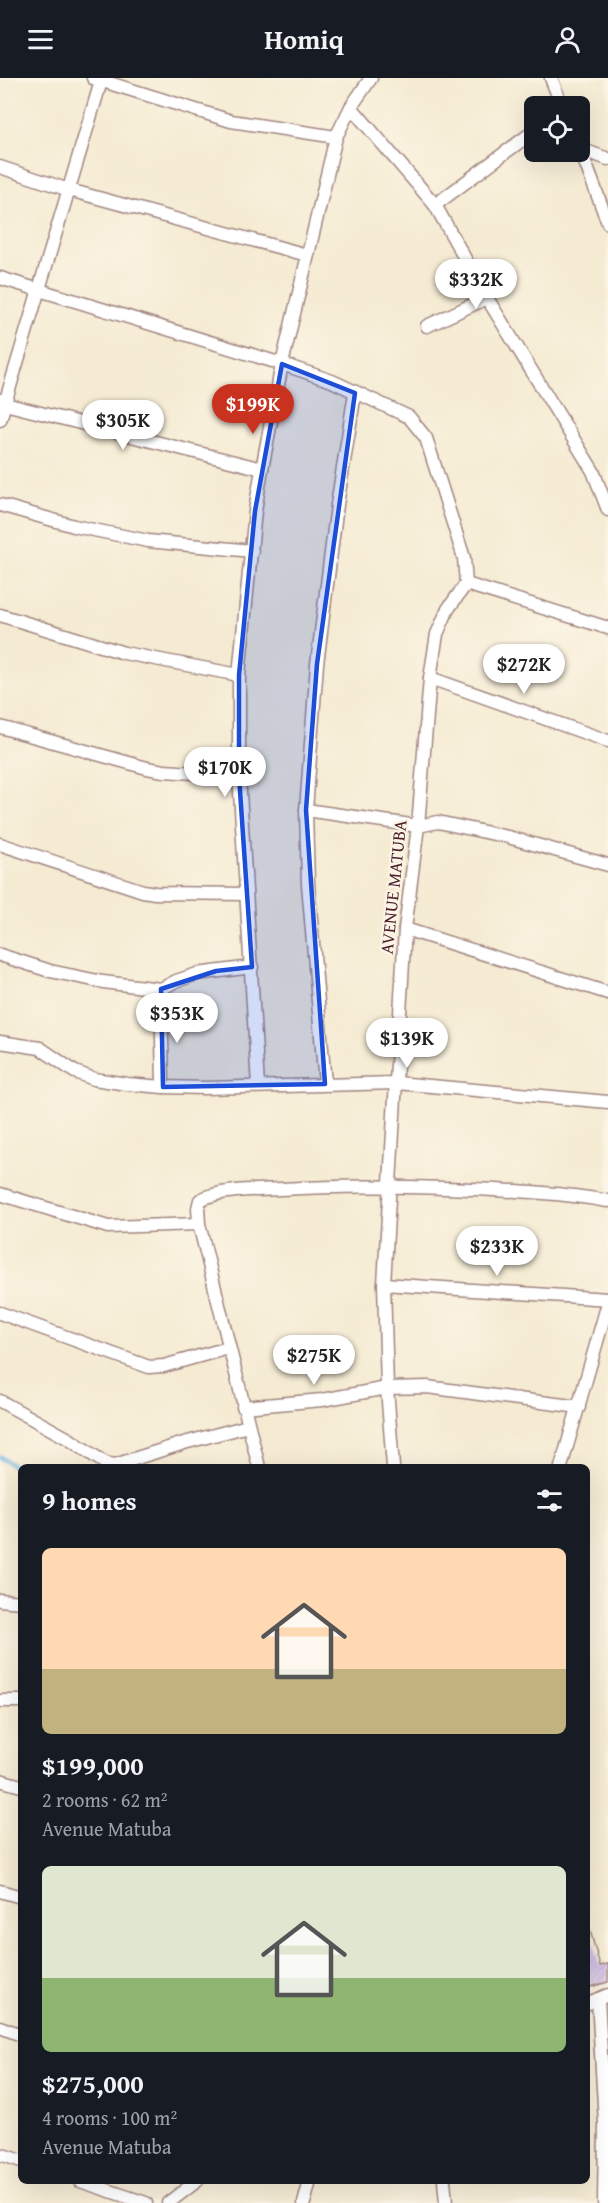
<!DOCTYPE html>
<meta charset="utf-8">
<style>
:root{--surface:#171b24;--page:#242831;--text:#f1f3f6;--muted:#9ea1a6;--accent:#c8321e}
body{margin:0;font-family:"Gentium Book Plus",serif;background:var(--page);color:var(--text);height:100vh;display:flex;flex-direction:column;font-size:22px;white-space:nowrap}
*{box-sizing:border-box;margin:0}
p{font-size:20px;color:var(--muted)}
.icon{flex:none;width:33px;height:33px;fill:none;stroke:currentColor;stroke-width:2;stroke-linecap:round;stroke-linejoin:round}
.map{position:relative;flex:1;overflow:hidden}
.sheet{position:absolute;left:18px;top:1386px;width:572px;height:720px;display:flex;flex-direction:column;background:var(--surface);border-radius:9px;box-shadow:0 6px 24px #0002}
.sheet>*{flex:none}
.fabs{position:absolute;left:524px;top:18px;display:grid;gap:12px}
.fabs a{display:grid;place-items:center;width:66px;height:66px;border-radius:9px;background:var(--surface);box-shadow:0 6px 24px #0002;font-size:30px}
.price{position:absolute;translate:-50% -51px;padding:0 14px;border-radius:21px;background:#fff;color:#222;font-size:20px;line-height:39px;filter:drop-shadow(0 2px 3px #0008)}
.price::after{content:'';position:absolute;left:50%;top:36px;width:18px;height:14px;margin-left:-9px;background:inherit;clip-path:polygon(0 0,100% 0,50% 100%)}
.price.selected{background:var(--accent);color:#fff}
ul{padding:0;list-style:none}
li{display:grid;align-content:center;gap:12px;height:318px;padding:0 24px}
li span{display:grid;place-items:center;height:186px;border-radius:9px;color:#555}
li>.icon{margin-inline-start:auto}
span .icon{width:108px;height:108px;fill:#fffc;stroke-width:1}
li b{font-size:26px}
h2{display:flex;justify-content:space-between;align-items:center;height:72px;padding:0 24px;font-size:26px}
header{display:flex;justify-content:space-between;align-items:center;height:78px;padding:0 24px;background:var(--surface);font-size:27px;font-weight:700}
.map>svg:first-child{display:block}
</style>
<header><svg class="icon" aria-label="menu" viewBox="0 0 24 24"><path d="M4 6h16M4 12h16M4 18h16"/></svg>Homiq<svg class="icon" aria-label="person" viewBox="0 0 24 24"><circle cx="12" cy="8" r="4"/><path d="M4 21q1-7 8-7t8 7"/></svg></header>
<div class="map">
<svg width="608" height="2125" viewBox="0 0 608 2125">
<defs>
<pattern id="building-hatch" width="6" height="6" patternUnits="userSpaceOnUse" patternTransform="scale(1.5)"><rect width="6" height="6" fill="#c3a9eb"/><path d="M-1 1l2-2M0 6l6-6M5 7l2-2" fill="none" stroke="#a089bf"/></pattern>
</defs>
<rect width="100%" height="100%" fill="#fcf5e5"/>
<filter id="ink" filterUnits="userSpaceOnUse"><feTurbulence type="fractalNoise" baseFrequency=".0167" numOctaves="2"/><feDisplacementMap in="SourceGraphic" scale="12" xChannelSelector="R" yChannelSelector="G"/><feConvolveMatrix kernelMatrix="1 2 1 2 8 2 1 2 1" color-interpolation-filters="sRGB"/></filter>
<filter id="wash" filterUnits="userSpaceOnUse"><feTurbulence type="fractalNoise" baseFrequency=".008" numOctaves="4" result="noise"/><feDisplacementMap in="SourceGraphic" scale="24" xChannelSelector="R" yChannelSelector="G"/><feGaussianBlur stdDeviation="1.35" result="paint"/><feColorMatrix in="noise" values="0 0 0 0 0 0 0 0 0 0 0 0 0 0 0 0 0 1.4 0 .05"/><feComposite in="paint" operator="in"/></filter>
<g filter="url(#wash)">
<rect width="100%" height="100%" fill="#f5ebd3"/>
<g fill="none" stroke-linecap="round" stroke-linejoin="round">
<!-- stream -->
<polyline stroke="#66b4e0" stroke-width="4.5" points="0,1379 21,1392"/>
</g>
<g id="blocks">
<!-- building -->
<polygon fill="url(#building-hatch)" points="586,1852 590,1852 600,1888 608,1886 608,1904 590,1909 586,1896"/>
</g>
</g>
<g filter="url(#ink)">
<use href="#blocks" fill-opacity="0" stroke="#a0857f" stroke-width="1.5"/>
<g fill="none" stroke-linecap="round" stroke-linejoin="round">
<defs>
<g id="minor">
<polyline points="93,0 231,43 336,59"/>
<polyline points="551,0 562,28"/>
<polyline points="351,29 435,127 487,220 593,393 608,432"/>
<polyline points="579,68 608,145"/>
<polyline points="580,71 608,81"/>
<polyline points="0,89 69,112 307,177"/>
<polyline points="435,127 534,53"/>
<polyline points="0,200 282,286 332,303 409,339 426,360 464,480 466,506 448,531 437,556 430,600 418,748 405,851 384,1206 387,1310 393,1389"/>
<polyline points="427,248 487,220"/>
<polyline points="0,322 5,326 262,391"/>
<polyline points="0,342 102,0"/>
<polyline points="0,427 74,448 148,463 252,473"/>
<polyline points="466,506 608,550"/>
<polyline points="0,537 124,575 239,597"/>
<polyline points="430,600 608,663"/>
<polyline points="0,649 147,690 164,693 239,698"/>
<polyline points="306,732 418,748 438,744 508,759 608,787"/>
<polyline points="0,766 143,813 155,815 245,816"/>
<polyline points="405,851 608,915"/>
<polyline points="0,877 50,893 103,904 161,911 176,903 197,896 252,889"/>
<polyline points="161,911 163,1009 205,1010 397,1005 608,1024"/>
<polyline points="0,964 40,970 75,994 94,1001 127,1006 163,1009"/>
<polyline points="325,1006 308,806 306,732 317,586 337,427 355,315"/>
<polyline points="258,1008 239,698 239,597 255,433 262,391 282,286 336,59 351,29 371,0"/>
<polyline points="0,1116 108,1149 199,1146"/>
<polyline points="384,1206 608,1221"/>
<polyline points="0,1235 149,1289 164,1288 228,1270"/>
<polyline points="0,1323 69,1361 105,1385 115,1387 184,1365 248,1348"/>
<polyline points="243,1329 322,1322 387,1310 427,1309 579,1329"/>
<path d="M259,1389L199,1146L198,1130L200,1122C220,1111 258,1112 281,1111C345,1107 408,1108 472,1111C518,1113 563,1115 608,1123"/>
<polyline points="561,1389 608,1225"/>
<polyline points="0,1522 21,1524"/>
<polyline points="0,1623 21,1623"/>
<polyline points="0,1702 21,1708"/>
<polyline points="0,1813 21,1819"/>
<polyline points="598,1921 605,2046 604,2125"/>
<polyline points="586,1926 608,1917"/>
<polyline points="0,1949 21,1957"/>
<polyline points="0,2076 21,2083"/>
<polyline points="80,2103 146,2125"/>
<polyline points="444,2103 446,2125"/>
<polyline points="168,2125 197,2103"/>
<polyline points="304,2125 310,2103"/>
</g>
</defs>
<!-- minor casing -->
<use href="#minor" stroke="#a0857f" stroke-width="15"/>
<!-- minor -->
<use href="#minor" stroke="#fff" stroke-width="12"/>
</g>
</g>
<!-- marked area -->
<path fill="#1d4ed8" fill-opacity="0.2" stroke="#1d4ed8" stroke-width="4.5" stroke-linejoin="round" d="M282,286L355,315L317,586L306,732L325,1006L163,1009L161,911L216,893L252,889L239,698V597L255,433Z"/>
<g text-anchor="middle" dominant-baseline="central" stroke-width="4.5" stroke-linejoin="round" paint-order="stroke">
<!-- street labels -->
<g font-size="18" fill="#4a1f2b" stroke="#fcf5e5">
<text transform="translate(393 809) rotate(-84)">AVENUE MATUBA</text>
</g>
</g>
</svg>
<div class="fabs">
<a><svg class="icon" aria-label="locate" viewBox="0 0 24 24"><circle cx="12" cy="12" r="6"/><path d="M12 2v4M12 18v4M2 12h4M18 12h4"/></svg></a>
</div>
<b class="price" style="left:476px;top:232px">$332K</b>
<b class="price selected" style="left:253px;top:357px">$199K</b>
<b class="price" style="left:123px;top:373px">$305K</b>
<b class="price" style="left:524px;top:617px">$272K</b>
<b class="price" style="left:225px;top:720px">$170K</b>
<b class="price" style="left:177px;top:966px">$353K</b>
<b class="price" style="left:407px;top:991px">$139K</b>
<b class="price" style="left:497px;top:1199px">$233K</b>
<b class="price" style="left:314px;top:1308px">$275K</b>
<section class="sheet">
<h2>9 homes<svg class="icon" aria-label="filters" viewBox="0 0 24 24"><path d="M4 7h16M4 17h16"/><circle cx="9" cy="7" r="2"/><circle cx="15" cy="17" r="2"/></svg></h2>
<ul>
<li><span style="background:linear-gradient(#ffd9b3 65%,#c2b280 0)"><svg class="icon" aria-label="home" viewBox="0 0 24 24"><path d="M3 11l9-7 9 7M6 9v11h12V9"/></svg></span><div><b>$199,000</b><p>2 rooms · 62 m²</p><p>Avenue Matuba</p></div></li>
<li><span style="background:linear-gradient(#dfe7d0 60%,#8fb573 0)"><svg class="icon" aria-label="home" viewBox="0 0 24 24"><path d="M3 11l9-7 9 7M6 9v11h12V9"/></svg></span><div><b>$275,000</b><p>4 rooms · 100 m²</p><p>Avenue Matuba</p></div></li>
</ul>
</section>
</div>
